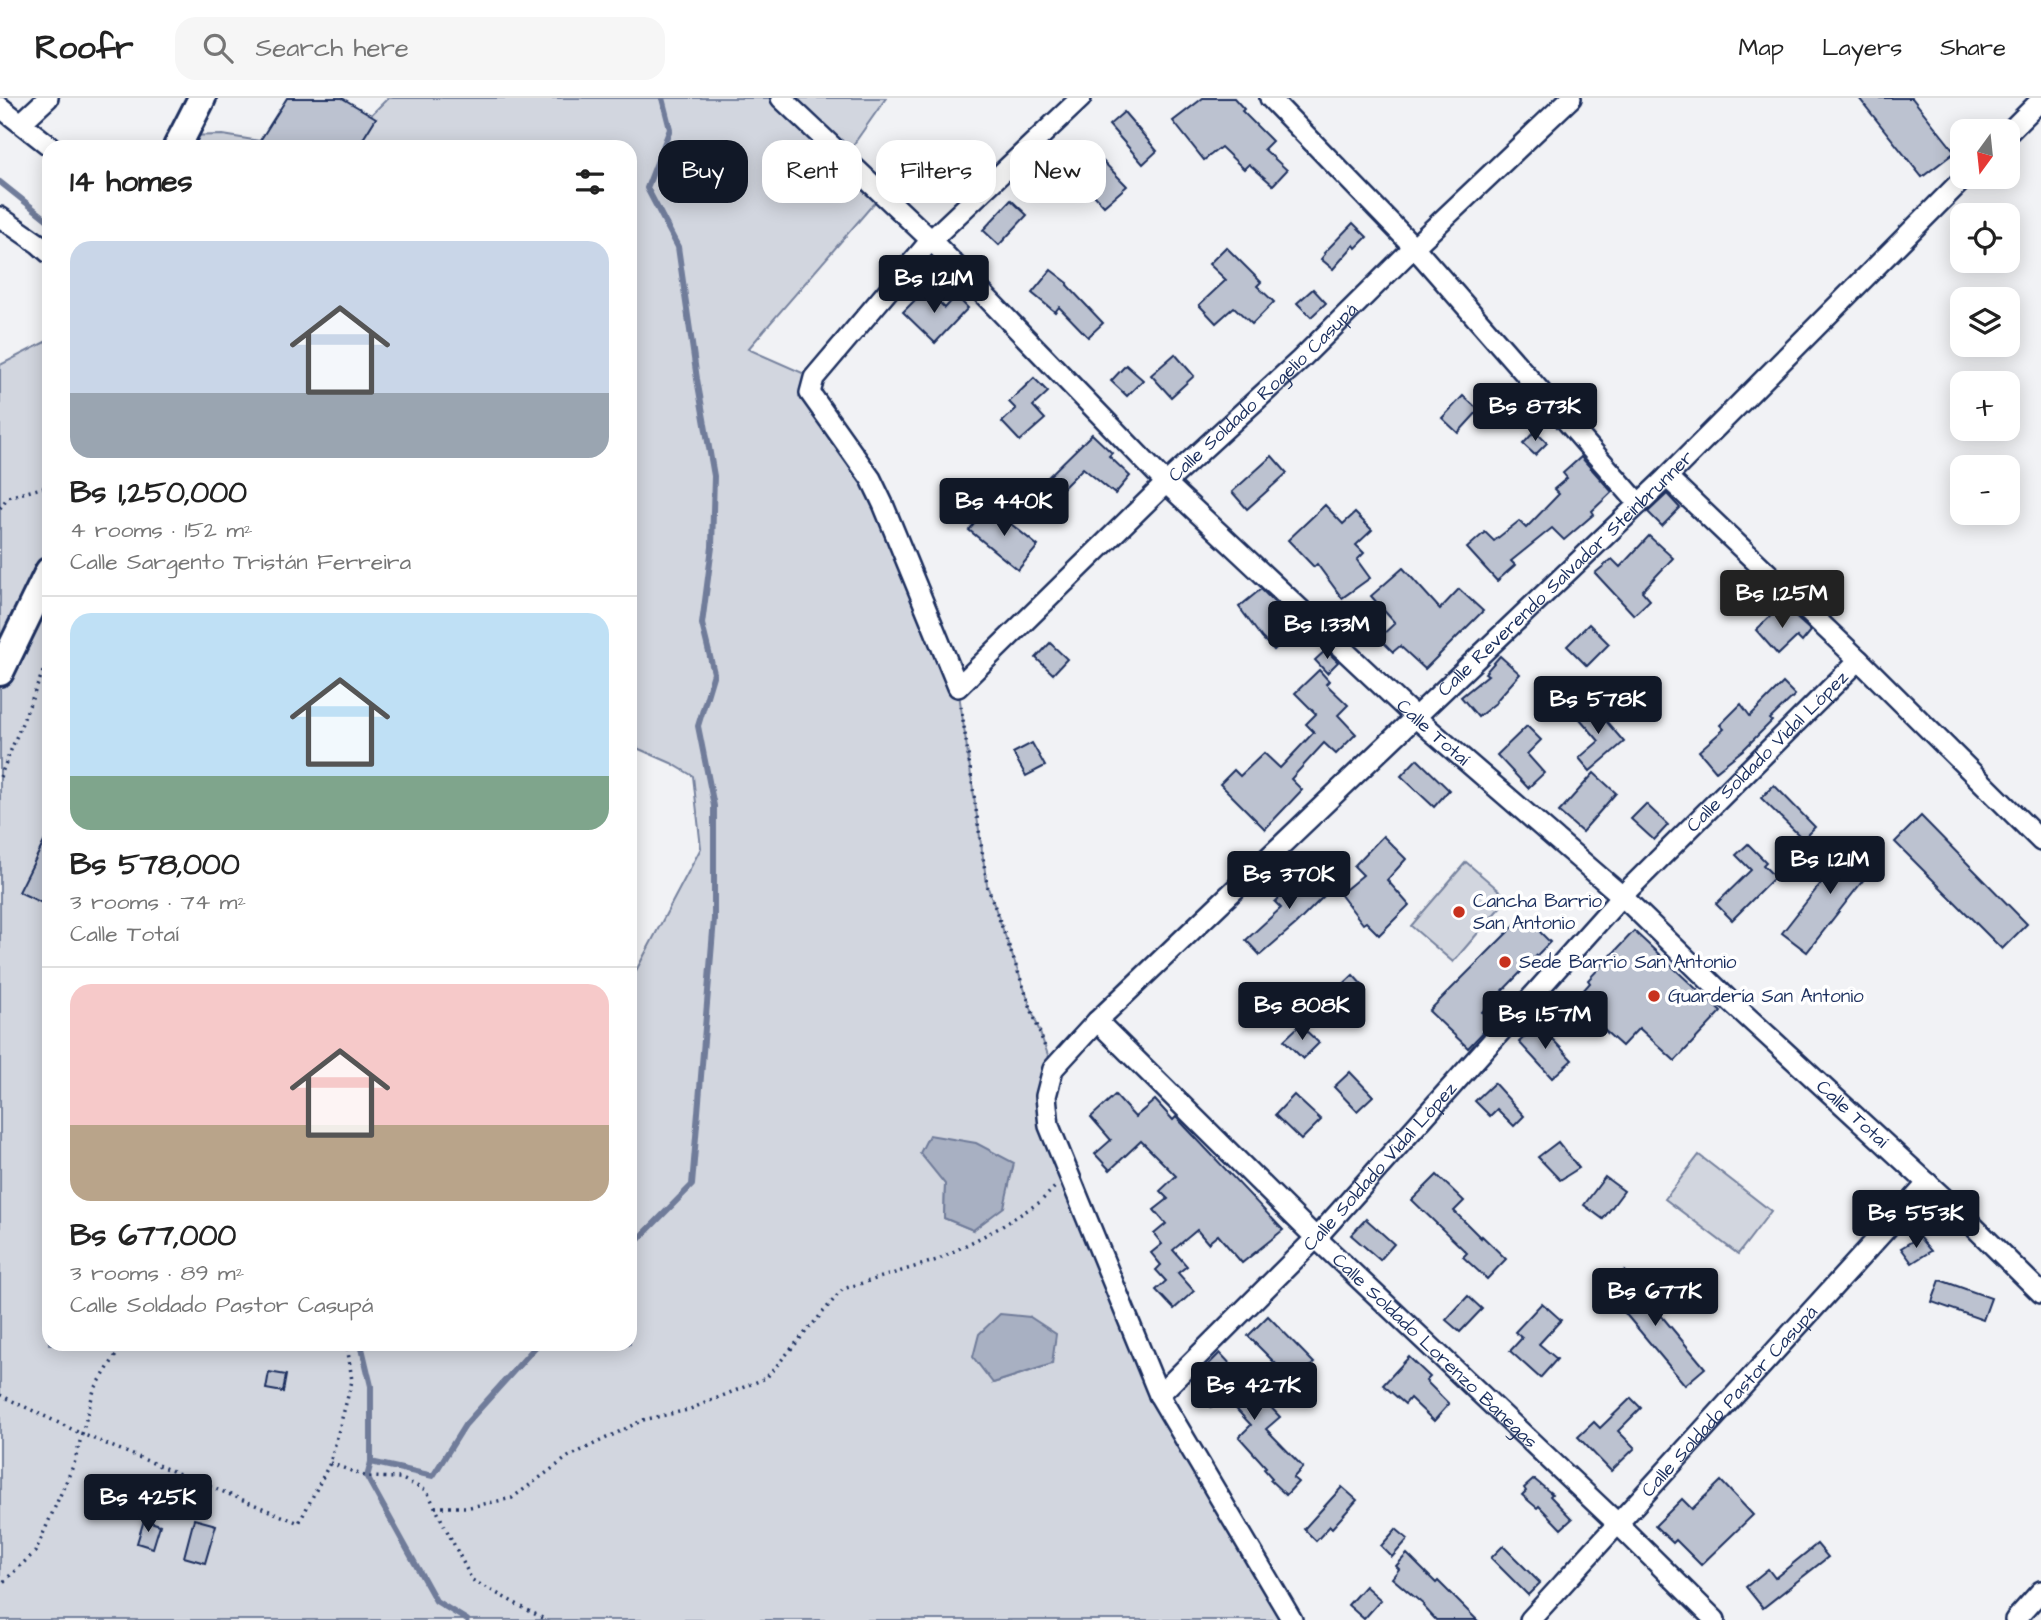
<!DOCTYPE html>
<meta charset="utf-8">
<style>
:root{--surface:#fff;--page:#f6f6f6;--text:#222;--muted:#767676;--line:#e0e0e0;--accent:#111827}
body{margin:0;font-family:"Architects Daughter",sans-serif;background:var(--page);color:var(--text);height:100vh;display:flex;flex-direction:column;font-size:26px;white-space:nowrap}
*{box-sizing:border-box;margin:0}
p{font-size:23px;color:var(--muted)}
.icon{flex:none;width:38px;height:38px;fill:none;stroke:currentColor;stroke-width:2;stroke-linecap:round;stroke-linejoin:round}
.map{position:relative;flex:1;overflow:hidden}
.panel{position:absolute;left:42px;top:42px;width:595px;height:1211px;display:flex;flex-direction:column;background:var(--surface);border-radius:21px;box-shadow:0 4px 18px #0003}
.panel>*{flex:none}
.hud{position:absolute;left:658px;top:42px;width:665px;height:63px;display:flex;gap:14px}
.needle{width:46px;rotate:195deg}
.buttons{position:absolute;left:1950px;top:21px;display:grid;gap:14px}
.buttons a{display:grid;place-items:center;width:70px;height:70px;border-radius:14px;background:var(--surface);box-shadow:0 4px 18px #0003;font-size:35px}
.price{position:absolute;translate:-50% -60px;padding:0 16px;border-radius:7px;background:var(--accent);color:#fff;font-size:23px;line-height:46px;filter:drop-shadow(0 2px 4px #0008)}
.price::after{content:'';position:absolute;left:50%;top:42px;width:21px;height:16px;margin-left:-10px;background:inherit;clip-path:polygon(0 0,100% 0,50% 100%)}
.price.selected{background:#222;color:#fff}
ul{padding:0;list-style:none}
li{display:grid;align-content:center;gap:14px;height:371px;padding:0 28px}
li+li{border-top:2px solid var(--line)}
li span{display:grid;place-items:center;height:217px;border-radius:21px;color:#555}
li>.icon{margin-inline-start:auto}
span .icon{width:126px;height:126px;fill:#fffc;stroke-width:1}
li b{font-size:30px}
h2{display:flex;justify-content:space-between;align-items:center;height:84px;padding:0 28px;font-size:30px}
.pill{padding:0 24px;border-radius:21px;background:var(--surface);box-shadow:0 4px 18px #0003;font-size:24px;line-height:63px}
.pill.selected{background:var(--accent);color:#fff}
header{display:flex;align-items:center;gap:42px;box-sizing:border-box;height:98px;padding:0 35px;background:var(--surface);border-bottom:2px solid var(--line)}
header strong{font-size:33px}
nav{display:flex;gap:38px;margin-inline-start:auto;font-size:24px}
.search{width:490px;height:63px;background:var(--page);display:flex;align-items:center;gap:18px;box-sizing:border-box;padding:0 24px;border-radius:21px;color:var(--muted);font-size:26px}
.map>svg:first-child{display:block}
</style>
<header>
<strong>Roofr</strong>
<div class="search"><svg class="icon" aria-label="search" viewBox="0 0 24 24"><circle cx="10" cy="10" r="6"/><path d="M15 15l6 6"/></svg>Search here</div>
<nav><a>Map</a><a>Layers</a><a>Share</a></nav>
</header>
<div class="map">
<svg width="2041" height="1522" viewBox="0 0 2041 1522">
<rect width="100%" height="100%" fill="#f1f2f5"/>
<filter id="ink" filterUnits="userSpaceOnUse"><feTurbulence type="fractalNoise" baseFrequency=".0143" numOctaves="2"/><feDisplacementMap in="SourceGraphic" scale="14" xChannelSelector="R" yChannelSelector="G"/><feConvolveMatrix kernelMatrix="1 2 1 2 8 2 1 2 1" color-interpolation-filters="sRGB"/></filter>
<g filter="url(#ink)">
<!-- green -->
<g fill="#d2d6df" stroke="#76829e" stroke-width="2" fill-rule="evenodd">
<path d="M388,0H886L844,60L882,96L748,251L814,280L810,295L871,381L958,589L987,787L1053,971L1046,998L1159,1297L1292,1522H0V267L49,242V1246H630V884L701,750L693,678L671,665L630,647V49H327L372,16ZM945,1086L973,1132L944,1120ZM1030,1219L1052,1266L993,1285Z"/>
<polygon points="223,37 297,49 177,49 181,38"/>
<polygon points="1466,764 1508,800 1453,864 1411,828"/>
<polygon points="1699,1057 1771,1113 1738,1156 1665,1101"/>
</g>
<!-- water -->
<g fill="#a8b0c2" stroke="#707c9a" stroke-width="2">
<polygon points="929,1037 976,1045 1014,1065 1004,1109 973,1132 944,1120 945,1086 920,1055"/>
<polygon points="1000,1216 1030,1219 1056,1236 1052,1266 993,1285 973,1259 979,1236"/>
</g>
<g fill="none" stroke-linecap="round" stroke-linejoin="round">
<!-- stream -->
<g stroke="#707c9a" stroke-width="6">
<polyline points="0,84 49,123"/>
<polyline points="630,1150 692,1087 714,821 714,708 698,628 714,575 702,526 712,449 714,378 697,281 678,149 647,90 670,31 662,0"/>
<polyline points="361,1246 371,1288 371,1364 367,1379 436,1503 467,1522"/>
<polyline points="371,1364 433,1378 465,1327 538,1246"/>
</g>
</g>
<!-- building -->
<g fill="#bcc2d0" stroke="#1b2f5e" stroke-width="2">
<polygon points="287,0 342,0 376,20 358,49 256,49"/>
<polygon points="1203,0 1234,0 1244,11 1242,13 1272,43 1264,51 1287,72 1273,87 1249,66 1244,71 1221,49 1204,62 1173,23"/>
<polygon points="1859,0 1912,0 1955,54 1922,79"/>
<polygon points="1124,14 1157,53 1143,66 1109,27"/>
<polygon points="1093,53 1127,88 1104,108 1086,88 1092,83 1077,68"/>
<polygon points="1011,102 1027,117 999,147 983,132"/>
<polygon points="1353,125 1367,139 1356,150 1354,147 1333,171 1321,161 1325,156 1324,155"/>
<polygon points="1226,149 1261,184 1257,188 1274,204 1252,226 1234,209 1216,225 1199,207 1226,182 1209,166"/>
<polygon points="1051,172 1068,185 1067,187 1103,225 1088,239 1059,209 1055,214 1032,195"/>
<polygon points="926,191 945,210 956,198 968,210 935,245 903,214"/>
<polygon points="1313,191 1326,205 1311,219 1297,205"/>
<polygon points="1175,256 1194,278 1171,299 1151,277"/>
<polygon points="1126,267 1143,282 1127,298 1111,283"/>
<polygon points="1034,280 1048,294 1033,308 1045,321 1020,343 1002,324 1016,311 1009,304"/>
<polygon points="1463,298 1479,312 1458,335 1442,320"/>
<polygon points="1535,333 1547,345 1535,357 1523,346"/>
<polygon points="1092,336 1112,355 1109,358 1130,378 1115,396 1083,370 1054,399 1041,386"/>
<polygon points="1272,358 1287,375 1247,411 1232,394"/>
<polygon points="1581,359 1612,394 1592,413 1594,416 1564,442 1552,430 1511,463 1515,467 1497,483 1467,450 1485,434 1494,443 1519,423 1526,430 1559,396 1554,391 1567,380 1563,375"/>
<polygon points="1667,396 1680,410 1662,428 1648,414"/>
<polygon points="1325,407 1343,426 1355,415 1372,432 1356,447 1364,455 1357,462 1370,480 1342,500 1317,466 1314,469 1288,442"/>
<polygon points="989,408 1038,448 1018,472 969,432"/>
<polygon points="1649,438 1673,460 1642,493 1650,502 1634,517 1595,475 1612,461 1620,469"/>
<polygon points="1403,470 1440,511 1459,491 1483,513 1425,571 1400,548 1393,554 1379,540 1395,525 1371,498"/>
<polygon points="1261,491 1278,508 1271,515 1291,536 1274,552 1262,540 1239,509"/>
<polygon points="1782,507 1811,533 1802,544 1797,539 1778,557 1756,532"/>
<polygon points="1589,526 1609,546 1587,568 1567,548"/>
<polygon points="1050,545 1067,561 1053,576 1036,560"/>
<polygon points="1326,552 1338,564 1327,575 1315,562"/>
<polygon points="1500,558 1520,576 1496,603 1497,604 1478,619 1461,599 1488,577 1485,575"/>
<polygon points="1319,572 1329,583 1326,586 1348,607 1338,617 1356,636 1336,656 1324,645 1291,681 1302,692 1265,731 1220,686 1234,672 1240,678 1264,655 1280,670 1314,634 1306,626 1316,616 1295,595"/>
<polygon points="1783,585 1795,597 1770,621 1772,623 1744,651 1716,673 1699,653 1724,631 1720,627 1741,606 1750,618"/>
<polygon points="1588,602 1624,644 1590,673 1579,660 1599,643 1574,614"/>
<polygon points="1527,628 1541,642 1527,656 1544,675 1528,690 1497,657"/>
<polygon points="1032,645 1045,668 1026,678 1013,655"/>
<polygon points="1417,661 1449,692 1434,709 1401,678"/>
<polygon points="1594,675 1616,695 1582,734 1559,714"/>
<polygon points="1774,687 1815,729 1803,741 1761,700"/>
<polygon points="1646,706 1668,727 1654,742 1631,721"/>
<polygon points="1921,718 2027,826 2002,851 1895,744"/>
<polygon points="49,734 49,792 42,805 19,794"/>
<polygon points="1383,738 1406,761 1387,782 1409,807 1379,837 1366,824 1363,826 1340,796 1363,777 1354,768"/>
<polygon points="1854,743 1879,762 1807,854 1782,835"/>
<polygon points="1748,746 1766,764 1763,767 1775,779 1732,822 1716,806 1751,772 1736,757"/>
<polygon points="1309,771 1330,792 1296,826 1260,857 1246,842 1281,810 1275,804"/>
<polygon points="1524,818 1550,844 1482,914 1493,924 1468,950 1429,913"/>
<polygon points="1634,833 1721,914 1675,963 1639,930 1622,948 1573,904 1590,885 1588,882"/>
<polygon points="1353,877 1364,889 1348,903 1338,891"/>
<polygon points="1538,926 1572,962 1552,980 1519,944"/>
<polygon points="1300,927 1319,945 1303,961 1284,942"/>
<polygon points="1350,974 1373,998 1357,1013 1334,989"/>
<polygon points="1494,985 1524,1018 1514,1028 1497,1011 1490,1018 1475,1003"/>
<polygon points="1115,997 1135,1019 1155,1002 1173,1022 1176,1019 1283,1132 1242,1165 1218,1137 1208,1145 1197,1132 1173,1152 1187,1168 1178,1175 1194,1193 1174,1211 1156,1192 1166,1183 1156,1172 1161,1167 1151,1155 1162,1146 1154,1136 1166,1126 1154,1112 1168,1101 1160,1093 1176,1078 1141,1043 1110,1072 1095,1056 1111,1042 1091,1019"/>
<polygon points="1294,997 1321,1022 1301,1042 1275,1017"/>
<polygon points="1558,1044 1579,1070 1560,1082 1538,1059"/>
<polygon points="1437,1077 1464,1103 1454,1113 1481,1140 1482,1138 1506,1161 1487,1181 1463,1159 1467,1155 1412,1102"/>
<polygon points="1605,1079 1624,1093 1603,1121 1584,1107"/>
<polygon points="1366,1121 1394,1146 1380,1162 1351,1137"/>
<polygon points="1919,1139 1931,1153 1912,1165 1901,1150"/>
<polygon points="1624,1173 1705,1270 1685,1287 1604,1190"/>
<polygon points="1940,1182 1991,1200 1983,1222 1932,1204"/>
<polygon points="1468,1198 1482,1211 1460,1234 1446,1222"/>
<polygon points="1542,1205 1561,1222 1539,1246 1557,1261 1540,1280 1510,1253 1522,1240 1515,1234"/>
<polygon points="1268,1218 1314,1265 1294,1284 1248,1238"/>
<polygon points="1220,1255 1280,1319 1266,1331 1303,1369 1293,1380 1298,1384 1286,1397 1270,1382 1272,1380 1264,1371 1266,1369 1239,1339 1251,1327 1226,1300 1211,1309 1201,1295 1219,1284 1205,1270"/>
<polygon points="1409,1259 1430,1279 1426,1283 1449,1306 1434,1323 1410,1300 1405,1306 1383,1287"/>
<polygon points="269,1274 286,1277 283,1294 266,1291"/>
<polygon points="1631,1300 1641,1310 1618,1333 1635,1350 1611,1373 1578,1339 1594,1324 1600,1330"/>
<polygon points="1534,1381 1552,1396 1550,1398 1572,1421 1561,1431 1539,1408 1537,1410 1522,1397 1526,1393 1524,1390"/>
<polygon points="1721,1383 1753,1417 1701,1467 1676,1442 1673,1445 1655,1428 1682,1401 1692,1411"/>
<polygon points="1342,1389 1357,1402 1332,1430 1330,1428 1316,1443 1304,1431"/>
<polygon points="194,1421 216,1427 205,1465 184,1459"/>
<polygon points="144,1422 160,1427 153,1450 137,1445"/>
<polygon points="1396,1431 1408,1441 1392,1459 1381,1448"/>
<polygon points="1817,1446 1828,1459 1763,1510 1746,1489 1768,1471 1775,1480"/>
<polygon points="1503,1448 1540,1485 1528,1497 1491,1460"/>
<polygon points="1407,1456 1436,1485 1438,1483 1477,1522 1436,1522 1423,1508 1424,1507 1392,1480 1399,1471 1396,1468"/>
<polygon points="1365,1488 1381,1502 1364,1521 1348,1507"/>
</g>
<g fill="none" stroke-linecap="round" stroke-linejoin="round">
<defs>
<g id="minor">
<path id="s1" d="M781,0L931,142L1166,385L1415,619L1622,798L1730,903L1959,1114L2041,1195"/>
<path id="s2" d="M1081,0L931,142L814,280L810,295L871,381L883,406L958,589L1166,385L1300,262L1414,149L1571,0"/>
<polyline points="1270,0 1414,149 1639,406"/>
<polyline points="0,9 51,49"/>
<polyline points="21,25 48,0"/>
<polyline points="2007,36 2041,2"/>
<polyline points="0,119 39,146 49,155"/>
<polyline points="1667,379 1859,562 2041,743"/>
<path id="s3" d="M1097,923L1316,1140L1618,1426L1715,1522"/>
<path id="s4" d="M1159,1297L1316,1140L1622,798L1859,562"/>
<path id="s5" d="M1292,1522L1159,1297L1049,1028L1046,998L1053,971L1097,923L1667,379L1965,79"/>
<path id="s6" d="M1530,1522L1928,1085"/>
<polyline points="2015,1522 2041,1493"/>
</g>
<g id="secondary">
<polyline points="177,49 202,0"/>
<polyline points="0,574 49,473"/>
</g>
</defs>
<!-- minor casing -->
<use href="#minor" stroke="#1b2f5e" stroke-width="24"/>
<!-- secondary casing -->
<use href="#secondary" stroke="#1b2f5e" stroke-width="32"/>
<!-- path -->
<g stroke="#1b2f5e" stroke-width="3.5" stroke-dasharray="2 5" stroke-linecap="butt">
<polyline points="0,410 8,399 49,388"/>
<polyline points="961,608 987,787 1046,952"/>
<polyline points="0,679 49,559"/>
<polyline points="123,1246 94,1292 82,1336 299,1425 330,1365 352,1283 347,1246"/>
<polyline points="0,1297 82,1336 74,1366 35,1454 0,1487"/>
<polyline points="330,1365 367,1379 400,1380 427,1393 472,1482 546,1522"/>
<polyline points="435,1409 470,1409 512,1400 568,1359 643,1322 688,1312 766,1280 843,1191 937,1162 999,1130 1040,1104 1055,1089"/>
</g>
<!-- minor -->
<use href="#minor" stroke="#fff" stroke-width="19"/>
<!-- secondary -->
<use href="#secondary" stroke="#fff" stroke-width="26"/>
</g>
</g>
<!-- markers -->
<g fill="#c8321e" stroke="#fff" stroke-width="2.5">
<circle cx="1459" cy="814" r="7"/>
<circle cx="1505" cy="864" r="7"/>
<circle cx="1654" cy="898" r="7"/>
</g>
<g text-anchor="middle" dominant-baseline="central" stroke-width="7" stroke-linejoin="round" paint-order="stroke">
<!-- street labels -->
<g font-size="19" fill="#1b2f5e" stroke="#fff">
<text stroke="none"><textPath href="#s2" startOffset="1158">Calle Soldado Rogelio Casupá</textPath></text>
<text stroke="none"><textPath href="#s5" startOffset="1323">Calle Reverendo Salvador Steinbrunner</textPath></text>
<text stroke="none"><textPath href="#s1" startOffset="910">Calle Totaí</textPath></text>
<text stroke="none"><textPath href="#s4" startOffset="886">Calle Soldado Vidal López</textPath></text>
<text stroke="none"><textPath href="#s1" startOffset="1477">Calle Totaí</textPath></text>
<text stroke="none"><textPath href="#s4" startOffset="318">Calle Soldado Vidal López</textPath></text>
<text stroke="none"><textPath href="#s3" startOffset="472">Calle Soldado Lorenzo Banegas</textPath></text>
<text stroke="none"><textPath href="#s6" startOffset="296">Calle Soldado Pastor Casupá</textPath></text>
</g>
<!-- poi labels -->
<g font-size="19" fill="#1b2f5e" stroke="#fff" text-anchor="start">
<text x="1473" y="803">Cancha Barrio<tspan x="1473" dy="22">San Antonio</tspan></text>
<text x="1519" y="864">Sede Barrio San Antonio</text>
<text x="1668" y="898">Guardería San Antonio</text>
</g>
</g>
</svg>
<div class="buttons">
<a><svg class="needle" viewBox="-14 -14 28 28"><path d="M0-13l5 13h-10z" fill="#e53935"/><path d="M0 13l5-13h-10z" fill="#767676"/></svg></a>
<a><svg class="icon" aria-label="locate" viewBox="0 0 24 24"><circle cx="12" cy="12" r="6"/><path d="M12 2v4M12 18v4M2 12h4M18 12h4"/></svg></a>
<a><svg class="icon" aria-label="layers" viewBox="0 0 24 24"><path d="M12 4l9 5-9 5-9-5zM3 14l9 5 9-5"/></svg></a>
<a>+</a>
<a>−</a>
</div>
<b class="price" style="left:934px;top:217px">Bs 1.21M</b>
<b class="price" style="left:1535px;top:345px">Bs 873K</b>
<b class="price" style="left:1004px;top:440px">Bs 440K</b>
<b class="price selected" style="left:1782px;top:532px">Bs 1.25M</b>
<b class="price" style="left:1327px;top:563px">Bs 1.33M</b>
<b class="price" style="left:1598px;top:638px">Bs 578K</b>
<b class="price" style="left:1830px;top:798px">Bs 1.21M</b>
<b class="price" style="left:1289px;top:813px">Bs 370K</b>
<b class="price" style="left:1302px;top:944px">Bs 808K</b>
<b class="price" style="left:1545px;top:953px">Bs 1.57M</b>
<b class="price" style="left:1916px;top:1152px">Bs 553K</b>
<b class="price" style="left:1655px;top:1230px">Bs 677K</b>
<b class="price" style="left:1254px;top:1324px">Bs 427K</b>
<b class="price" style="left:148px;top:1436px">Bs 425K</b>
<div class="hud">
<a class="pill selected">Buy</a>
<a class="pill">Rent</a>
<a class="pill">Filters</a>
<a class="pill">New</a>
</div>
<section class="panel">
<h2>14 homes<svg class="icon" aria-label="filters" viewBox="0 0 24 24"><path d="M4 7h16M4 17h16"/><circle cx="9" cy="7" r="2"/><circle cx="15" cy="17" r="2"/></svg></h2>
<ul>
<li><span style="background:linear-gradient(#c9d6e8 70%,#9aa5b1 0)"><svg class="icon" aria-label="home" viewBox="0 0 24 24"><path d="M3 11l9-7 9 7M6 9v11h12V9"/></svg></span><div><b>Bs 1,250,000</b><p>4 rooms · 152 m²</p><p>Calle Sargento Tristán Ferreira</p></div></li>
<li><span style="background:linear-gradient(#bfe0f5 75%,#7fa58c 0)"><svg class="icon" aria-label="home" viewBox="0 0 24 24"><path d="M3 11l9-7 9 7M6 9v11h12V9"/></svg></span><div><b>Bs 578,000</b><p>3 rooms · 74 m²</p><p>Calle Totaí</p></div></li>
<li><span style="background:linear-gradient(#f6c9c9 65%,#b9a48a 0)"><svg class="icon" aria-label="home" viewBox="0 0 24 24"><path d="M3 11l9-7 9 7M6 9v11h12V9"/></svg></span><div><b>Bs 677,000</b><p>3 rooms · 89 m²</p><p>Calle Soldado Pastor Casupá</p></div></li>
</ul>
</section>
</div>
